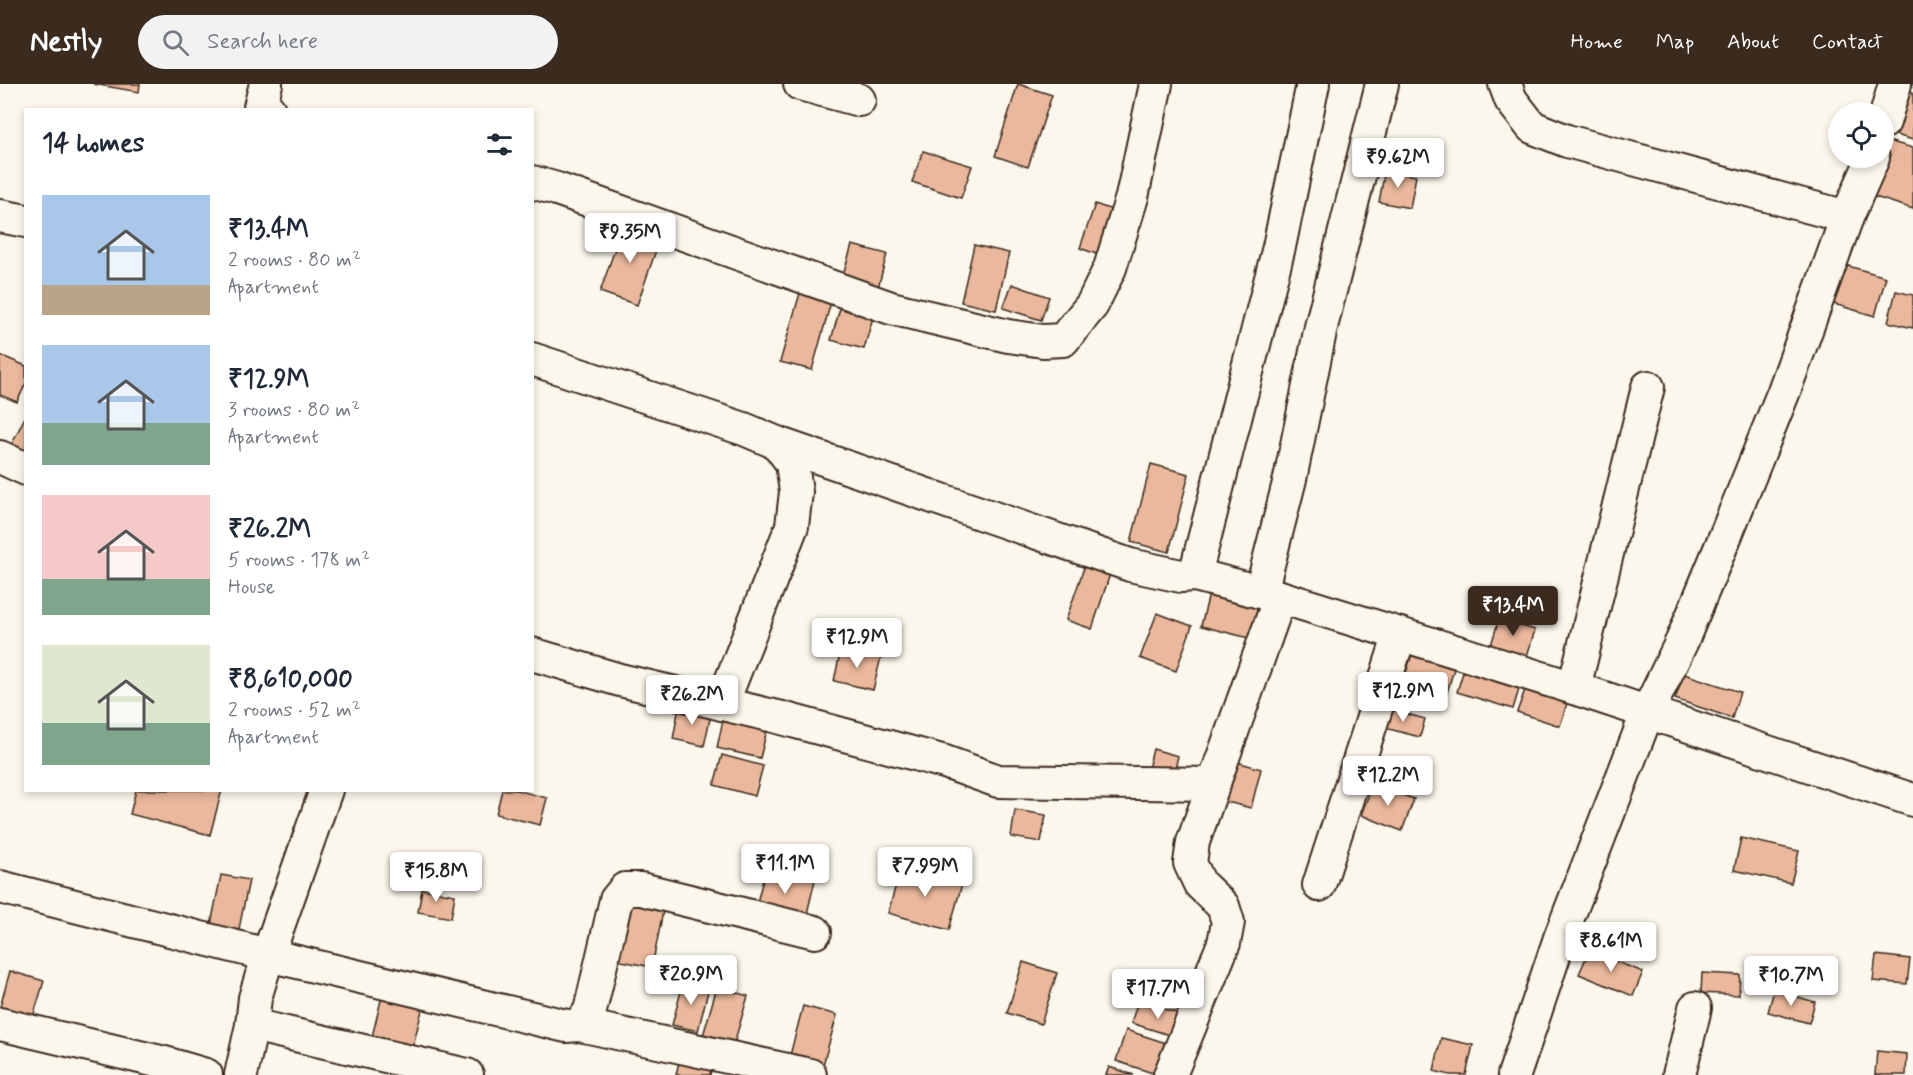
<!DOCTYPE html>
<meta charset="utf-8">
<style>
:root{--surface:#fff;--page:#f2f2f3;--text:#1f2937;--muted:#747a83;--accent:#3b2a1e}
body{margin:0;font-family:Mynerve,sans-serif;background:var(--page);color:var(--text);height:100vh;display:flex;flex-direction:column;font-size:22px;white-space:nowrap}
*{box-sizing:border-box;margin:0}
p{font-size:20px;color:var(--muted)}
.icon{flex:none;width:33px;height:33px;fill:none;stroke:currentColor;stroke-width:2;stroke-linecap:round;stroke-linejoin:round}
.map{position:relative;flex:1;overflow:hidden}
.drawer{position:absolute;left:24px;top:24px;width:510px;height:684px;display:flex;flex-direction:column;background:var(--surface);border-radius:0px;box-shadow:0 3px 9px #0003}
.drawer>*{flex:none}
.tools{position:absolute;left:1828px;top:18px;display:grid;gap:12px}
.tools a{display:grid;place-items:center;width:66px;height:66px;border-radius:50%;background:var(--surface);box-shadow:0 3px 9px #0003;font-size:30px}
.price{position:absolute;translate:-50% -51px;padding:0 14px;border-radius:6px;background:#fff;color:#222;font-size:20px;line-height:39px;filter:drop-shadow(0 2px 3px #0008)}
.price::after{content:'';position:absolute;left:50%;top:36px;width:18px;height:14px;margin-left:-9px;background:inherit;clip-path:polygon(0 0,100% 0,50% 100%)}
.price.selected{background:var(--accent);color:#fff}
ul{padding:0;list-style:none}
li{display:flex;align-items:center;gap:18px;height:150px;padding:0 18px}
li span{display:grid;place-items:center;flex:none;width:168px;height:120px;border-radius:0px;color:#555}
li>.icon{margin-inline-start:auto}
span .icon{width:72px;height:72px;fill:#fffc;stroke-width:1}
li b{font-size:26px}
h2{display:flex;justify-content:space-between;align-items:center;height:72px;padding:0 18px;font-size:26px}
header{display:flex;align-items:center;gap:36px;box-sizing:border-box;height:84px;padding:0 30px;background:var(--accent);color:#fff}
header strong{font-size:28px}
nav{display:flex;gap:33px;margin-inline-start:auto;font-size:21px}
.search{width:420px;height:54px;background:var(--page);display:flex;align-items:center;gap:15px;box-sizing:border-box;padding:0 21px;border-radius:33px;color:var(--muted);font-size:22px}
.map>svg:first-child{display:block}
</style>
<header>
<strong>Nestly</strong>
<div class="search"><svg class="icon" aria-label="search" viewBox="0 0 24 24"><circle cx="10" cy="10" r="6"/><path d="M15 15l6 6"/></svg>Search here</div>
<nav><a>Home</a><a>Map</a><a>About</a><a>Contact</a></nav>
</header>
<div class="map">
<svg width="1913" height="991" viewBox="0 0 1913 991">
<rect width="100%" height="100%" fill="#fbf7ec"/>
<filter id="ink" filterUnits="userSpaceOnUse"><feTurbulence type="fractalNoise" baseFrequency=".0167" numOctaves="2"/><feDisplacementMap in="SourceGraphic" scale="12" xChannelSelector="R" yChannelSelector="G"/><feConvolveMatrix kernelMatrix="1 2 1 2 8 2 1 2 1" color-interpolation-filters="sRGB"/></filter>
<g filter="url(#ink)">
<!-- building -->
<g fill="#eab89c" stroke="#3b2a1e" stroke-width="1.5">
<polygon points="93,0 140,0 139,8"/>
<polygon points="1018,0 1052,11 1028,83 995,72"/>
<polygon points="1900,4 1913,9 1913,56 1886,48"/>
<polygon points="1888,57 1913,64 1913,125 1872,112"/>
<polygon points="923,67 972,82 961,114 912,98"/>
<polygon points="1385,86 1416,92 1410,124 1379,118"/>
<polygon points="1095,120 1115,127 1099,171 1080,164"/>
<polygon points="624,139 661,152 637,221 600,208"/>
<polygon points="852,161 887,170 876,211 840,201"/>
<polygon points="974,161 1009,169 996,226 961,218"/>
<polygon points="1838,179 1886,193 1875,232 1827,218"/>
<polygon points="1012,200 1049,213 1041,236 1003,224"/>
<polygon points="1896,207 1913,211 1913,244 1888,238"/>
<polygon points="800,209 831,218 812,286 780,278"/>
<polygon points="840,224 873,233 864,265 831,256"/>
<polygon points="0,271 26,282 26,299 17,318 0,311"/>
<polygon points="26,331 26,371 10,364"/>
<polygon points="1151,380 1189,390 1169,468 1131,458"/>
<polygon points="1088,472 1113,481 1092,545 1066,536"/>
<polygon points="1210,506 1262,518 1253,555 1201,542"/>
<polygon points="1157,529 1192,542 1176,587 1140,574"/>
<polygon points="1499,535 1535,546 1527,572 1491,561"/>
<polygon points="1415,560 1457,575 1445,615 1401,605"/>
<polygon points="841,565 881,573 873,606 834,597"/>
<polygon points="1467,575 1523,592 1513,625 1457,608"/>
<polygon points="1684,590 1740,608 1732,634 1675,615"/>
<polygon points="1526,603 1568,616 1560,642 1517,628"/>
<polygon points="679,623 711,630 704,662 673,655"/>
<polygon points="1386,624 1425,635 1420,653 1381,643"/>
<polygon points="723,636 767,646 760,674 717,664"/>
<polygon points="1153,665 1178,672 1172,699 1146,692"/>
<polygon points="722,671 763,682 755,712 714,701"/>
<polygon points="1227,675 1261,685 1251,724 1215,715"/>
<polygon points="1373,700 1414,715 1402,747 1361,731"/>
<polygon points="136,706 222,706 210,751 130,730"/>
<polygon points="502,706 516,706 547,714 540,741 496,730"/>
<polygon points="1015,726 1046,731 1041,758 1011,753"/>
<polygon points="1741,754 1799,767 1791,799 1734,786"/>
<polygon points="901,783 962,800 949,846 888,829"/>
<polygon points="766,784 815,796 805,838 755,826"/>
<polygon points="221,791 249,796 238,850 210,845"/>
<polygon points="422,805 455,811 451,834 418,828"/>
<polygon points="623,814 664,822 652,883 611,875"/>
<polygon points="1589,867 1643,888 1633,912 1579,890"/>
<polygon points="1876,871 1910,875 1907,900 1873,897"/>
<polygon points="1023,878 1057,889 1041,940 1007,929"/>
<polygon points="10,887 44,897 31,940 0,931 0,923"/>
<polygon points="1702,889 1740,891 1739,911 1701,909"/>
<polygon points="684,896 709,903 698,947 672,941"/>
<polygon points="717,903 748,912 733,963 702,955"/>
<polygon points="1774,906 1815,918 1809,939 1768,928"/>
<polygon points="383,908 424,918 410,974 369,965"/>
<polygon points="1138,917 1186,932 1179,954 1131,939"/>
<polygon points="803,922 837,931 821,988 788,979"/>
<polygon points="1126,946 1175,962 1159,991 1116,977"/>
<polygon points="1441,954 1473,961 1466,991 1450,991 1434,987"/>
<polygon points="1877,967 1907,970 1906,991 1875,991"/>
<polygon points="680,973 712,981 710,991 676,991"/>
<polygon points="1109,983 1134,991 1106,991"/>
</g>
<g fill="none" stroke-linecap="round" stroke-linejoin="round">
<defs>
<g id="street">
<polyline points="266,0 260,23 269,26"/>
<polyline points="800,0 859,16"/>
<polyline points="1505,0 1511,16 1532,43 1567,57 1847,133"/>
<polyline points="1884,38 1895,0"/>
<polyline points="532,98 557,105 891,224 1008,252 1043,257 1063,256 1092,221 1110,184 1132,113 1156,0"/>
<polyline points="0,132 26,137"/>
<polyline points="532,275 744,345 777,359 792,379 796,408 792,442 722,620"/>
<polyline points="777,359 1130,481 1181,492 1195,491 1280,513 1574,604 1913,716"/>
<polyline points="0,373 26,385"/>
<polyline points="1195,491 1279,163 1313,0"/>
<polyline points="1261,508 1290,395 1321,243 1382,0"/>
<polyline points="532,570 620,596 778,633 945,678 998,697 1214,700"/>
<polyline points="1574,604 1648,303"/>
<polyline points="326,706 268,871 255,914 252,941 467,991"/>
<polyline points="1319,801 1400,550"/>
<polyline points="0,803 268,871 566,942 580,941 590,927 616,816 625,805 641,805 815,848"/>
<polyline points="0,940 165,979 206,991"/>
<polyline points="580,941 810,991"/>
<polyline points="241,991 252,941"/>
<polyline points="1170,991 1224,859 1228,838 1223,822 1200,800 1190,779 1193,758 1280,513"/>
<polyline points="1514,991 1560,854 1648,627 1682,557 1725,453 1784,307 1847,133 1873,74"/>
<polyline points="1679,991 1695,924"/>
</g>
</defs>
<!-- street casing -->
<use href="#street" stroke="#3b2a1e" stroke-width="36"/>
<!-- street -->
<use href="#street" stroke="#fbf7ec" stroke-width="32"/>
</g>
</g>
</svg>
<div class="tools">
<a><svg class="icon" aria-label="locate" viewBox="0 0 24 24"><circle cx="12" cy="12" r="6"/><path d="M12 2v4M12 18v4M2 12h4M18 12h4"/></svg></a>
</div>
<b class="price" style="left:1398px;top:105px">₹9.62M</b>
<b class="price" style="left:630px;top:180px">₹9.35M</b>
<b class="price selected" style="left:1513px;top:553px">₹13.4M</b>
<b class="price" style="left:857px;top:585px">₹12.9M</b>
<b class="price" style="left:1403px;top:639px">₹12.9M</b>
<b class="price" style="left:692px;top:642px">₹26.2M</b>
<b class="price" style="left:1388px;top:723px">₹12.2M</b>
<b class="price" style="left:785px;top:811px">₹11.1M</b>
<b class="price" style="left:925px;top:814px">₹7.99M</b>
<b class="price" style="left:436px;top:819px">₹15.8M</b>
<b class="price" style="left:1611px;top:889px">₹8.61M</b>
<b class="price" style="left:691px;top:922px">₹20.9M</b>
<b class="price" style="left:1791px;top:923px">₹10.7M</b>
<b class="price" style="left:1158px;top:936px">₹17.7M</b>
<section class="drawer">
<h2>14 homes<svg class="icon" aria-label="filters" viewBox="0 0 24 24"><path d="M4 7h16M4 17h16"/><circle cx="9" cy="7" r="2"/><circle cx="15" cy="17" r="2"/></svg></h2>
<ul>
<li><span style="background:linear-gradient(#a9c7e8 75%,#b9a48a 0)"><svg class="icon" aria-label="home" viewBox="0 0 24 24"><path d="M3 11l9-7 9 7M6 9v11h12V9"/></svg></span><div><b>₹13.4M</b><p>2 rooms · 80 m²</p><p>Apartment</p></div></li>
<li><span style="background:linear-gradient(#a9c7e8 65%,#7fa58c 0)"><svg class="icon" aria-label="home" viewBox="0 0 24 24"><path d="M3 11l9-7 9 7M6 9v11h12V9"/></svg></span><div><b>₹12.9M</b><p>3 rooms · 80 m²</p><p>Apartment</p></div></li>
<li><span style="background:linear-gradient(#f6c9c9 70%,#7fa58c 0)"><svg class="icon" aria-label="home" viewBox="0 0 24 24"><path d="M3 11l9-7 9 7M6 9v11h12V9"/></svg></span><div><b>₹26.2M</b><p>5 rooms · 178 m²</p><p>House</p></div></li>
<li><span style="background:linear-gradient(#dfe7d0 65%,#7fa58c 0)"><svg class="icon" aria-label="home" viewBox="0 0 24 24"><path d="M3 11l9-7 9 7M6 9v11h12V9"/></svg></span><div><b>₹8,610,000</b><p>2 rooms · 52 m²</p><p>Apartment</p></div></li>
</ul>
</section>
</div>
